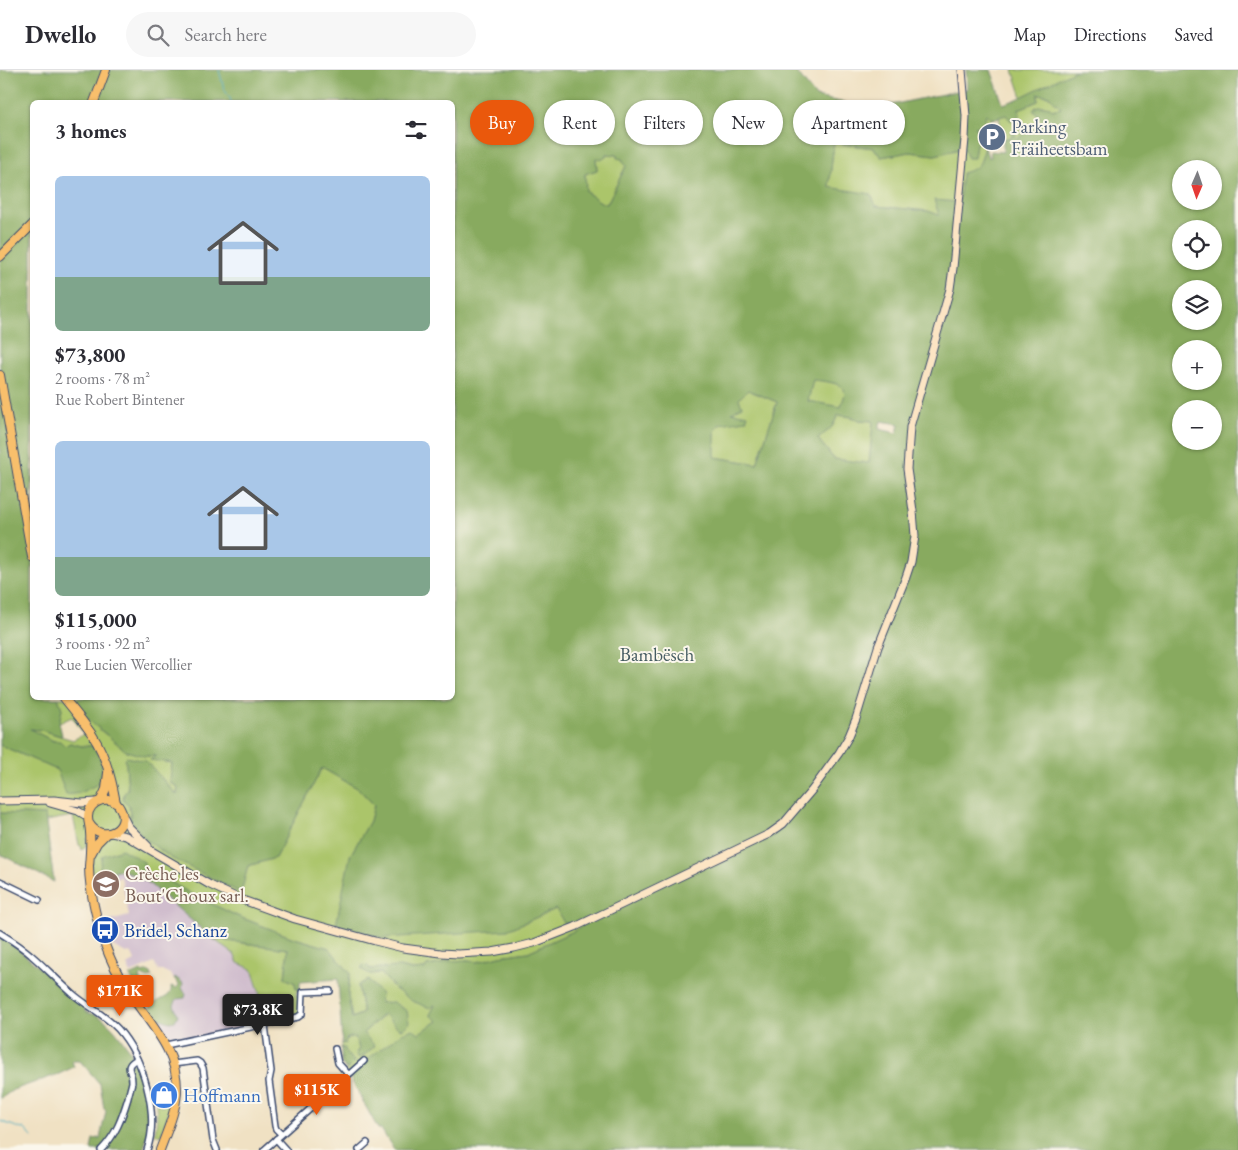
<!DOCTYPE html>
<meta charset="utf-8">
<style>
:root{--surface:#fff;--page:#f7f7f7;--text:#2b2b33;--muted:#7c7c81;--line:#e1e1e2;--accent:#ea580c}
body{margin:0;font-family:"EB Garamond",serif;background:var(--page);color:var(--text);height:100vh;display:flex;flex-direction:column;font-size:19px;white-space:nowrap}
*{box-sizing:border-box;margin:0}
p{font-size:16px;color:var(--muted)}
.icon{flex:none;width:28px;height:28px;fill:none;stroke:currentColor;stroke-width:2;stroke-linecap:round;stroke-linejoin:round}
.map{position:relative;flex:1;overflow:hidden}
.sheet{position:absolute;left:30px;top:30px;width:425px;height:600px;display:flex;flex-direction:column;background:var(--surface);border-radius:8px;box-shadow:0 1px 4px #0004}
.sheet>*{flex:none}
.guide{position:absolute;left:470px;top:30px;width:475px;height:45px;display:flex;gap:10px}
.needle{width:32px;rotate:182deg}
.controls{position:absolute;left:1172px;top:90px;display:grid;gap:10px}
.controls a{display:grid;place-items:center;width:50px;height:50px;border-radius:50%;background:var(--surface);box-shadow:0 1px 4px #0004;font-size:25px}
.price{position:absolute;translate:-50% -42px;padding:0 11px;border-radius:5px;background:var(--accent);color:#fff;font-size:16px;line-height:32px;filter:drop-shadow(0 1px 2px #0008)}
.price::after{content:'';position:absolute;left:50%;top:30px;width:15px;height:11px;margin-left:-8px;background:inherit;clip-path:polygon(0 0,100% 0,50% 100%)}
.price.selected{background:#222;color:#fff}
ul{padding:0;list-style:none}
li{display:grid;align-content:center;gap:10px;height:265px;padding:0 25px}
li span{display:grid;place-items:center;height:155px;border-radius:8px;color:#555}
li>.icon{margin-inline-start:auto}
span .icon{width:90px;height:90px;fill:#fffc;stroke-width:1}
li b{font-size:21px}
h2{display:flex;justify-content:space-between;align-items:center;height:60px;padding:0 25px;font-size:21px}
.chip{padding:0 18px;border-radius:22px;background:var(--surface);box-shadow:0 1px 4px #0004;font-size:18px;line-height:45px}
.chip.selected{background:var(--accent);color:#fff}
header{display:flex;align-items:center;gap:30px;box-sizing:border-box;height:70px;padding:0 25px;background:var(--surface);border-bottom:1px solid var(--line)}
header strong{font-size:24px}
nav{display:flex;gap:28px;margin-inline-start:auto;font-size:18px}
.search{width:350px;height:45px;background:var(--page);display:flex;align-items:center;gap:12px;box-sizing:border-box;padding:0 18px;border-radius:28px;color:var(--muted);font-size:19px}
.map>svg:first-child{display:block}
</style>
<header>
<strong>Dwello</strong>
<div class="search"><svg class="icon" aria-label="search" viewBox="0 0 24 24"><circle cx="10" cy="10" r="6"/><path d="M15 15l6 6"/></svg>Search here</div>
<nav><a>Map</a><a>Directions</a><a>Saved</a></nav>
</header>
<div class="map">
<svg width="1238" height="1080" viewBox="0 0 1238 1080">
<rect width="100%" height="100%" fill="#fbf7ec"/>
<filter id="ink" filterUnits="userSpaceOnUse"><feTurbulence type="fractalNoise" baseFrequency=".02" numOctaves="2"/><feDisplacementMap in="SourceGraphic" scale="10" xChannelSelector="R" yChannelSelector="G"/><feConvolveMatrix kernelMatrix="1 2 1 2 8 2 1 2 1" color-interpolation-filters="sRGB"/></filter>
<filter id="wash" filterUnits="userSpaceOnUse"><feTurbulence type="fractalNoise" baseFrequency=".0096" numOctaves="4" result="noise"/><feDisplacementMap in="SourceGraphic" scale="20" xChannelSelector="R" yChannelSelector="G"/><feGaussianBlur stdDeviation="1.12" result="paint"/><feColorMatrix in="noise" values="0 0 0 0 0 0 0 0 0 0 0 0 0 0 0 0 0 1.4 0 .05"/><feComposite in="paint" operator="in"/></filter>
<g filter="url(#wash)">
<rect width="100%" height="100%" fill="#f0e1c3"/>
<!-- industrial -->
<polygon fill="#d0bdcd" points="115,800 128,802 146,811 213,869 234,884 238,893 252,899 260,925 248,934 249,955 206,965 171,971 165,961 154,947 170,952 178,945 174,936 177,929 186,924 170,904 164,901 159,901 154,893 131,903 127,895 135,891 131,882 126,883 111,875 107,865 109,860 106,852 129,846 121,807 113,808"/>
<!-- green -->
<g fill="#abc56a" stroke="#637a64">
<polygon points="1013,0 1076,0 1022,27"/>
<path d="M1038,24L1049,26L1061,38L1051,40L1050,37C1043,36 1038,34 1033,40L1044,52C1035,59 1027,65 1017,69L1014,62L1012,67L1003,69L999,47L1038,31Z"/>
<polygon points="986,43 993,49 988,51 987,55 984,55 987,65 982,66 985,77 980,94 973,100 959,132 940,146 928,141 876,136 829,117 835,63 840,64 842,74 874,78 881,87 910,82 935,85 964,78 974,87 976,74 980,66 975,57"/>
<path d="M605,84C619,85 619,84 626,96L607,134L602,133L586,122L585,104L597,100L596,88Z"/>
<path d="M813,309C820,311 844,312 845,322C845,326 842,333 841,338L808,331Z"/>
<polygon points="748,320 777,332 757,394 714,387 715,360 732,343 738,329"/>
<polygon points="838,345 852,347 859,350 874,351 869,394 834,389 818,369 832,357"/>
<polygon points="58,628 69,628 90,651 105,664 144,686 157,686 172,693 170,712 178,717 177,725 146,691 124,689 126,694 131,752 240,823 248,796 275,788 322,698 359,719 374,735 370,751 350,786 507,860 556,839 602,844 576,860 528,882 500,886 477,892 469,890 448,891 440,894 427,896 425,899 412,900 399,897 369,899 370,904 381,903 395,919 435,935 438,952 426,960 348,1004 345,998 349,998 354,993 354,991 346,984 345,979 341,978 342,973 345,973 346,969 351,967 356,968 359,979 356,982 358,987 363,963 385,944 398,958 380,933 358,916 363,943 351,948 348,926 350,903 329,878 291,867 237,846 193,825 162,807 154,808 143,799 144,792 99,803 104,810 95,812 94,803 90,800 87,768 86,776 82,780 81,776 79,775 73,746 46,751 45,745 0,743 0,675 57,700 93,676 81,676 70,673 65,676 28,659 41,660 73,670 84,664 72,647 59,653 62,639"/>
<polygon points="213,869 288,879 285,908 295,913 296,919 300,919 300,921 296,922 297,927 301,927 301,943 297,946 274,949 262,953 259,951 257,954 251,956 249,955 248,934 260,924 252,899 238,893 234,884"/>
<polygon points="157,1033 159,1033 161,1036 163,1036 165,1034 171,1035 161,1066 155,1064 157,1047 156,1034"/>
</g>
<!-- forest -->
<g fill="#88aa5e" stroke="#526c5e" fill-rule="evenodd">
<path d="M0,0H795L816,27L861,36H886L967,19L966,0H991L1003,34L1015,30L1076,0H1238V1080H394L381,1059H378L348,1004L402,963L413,959L419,963L438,951L430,945L435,935L430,938L412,931L395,919L381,903L370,904L361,899L363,895L368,896L370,899L399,897L412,900L425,899L427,896L440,894L448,891L469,890L477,892L500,886L528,882L576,860L599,845L573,854L564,853L556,839L507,860L383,868L336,855L350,786L370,751L374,735L359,719L322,698L275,788L248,796L241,823L171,788L144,768L131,752L129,735L123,730L124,723L128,720L126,694L124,689L126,687L146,691L177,725L178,717L170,712L172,693L150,690L156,686H144L126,681L90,651L69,628H452V32H32V628H58L62,639L59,653L62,665L61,666L41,660L30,659L53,671H60L65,676L70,673L81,676H93L100,688L103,700L98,714L80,723L66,725L57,700L0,675ZM1038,24L1049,26L1061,38L1052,40L1050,37C1043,36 1038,34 1033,40L1044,52L1029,64L1026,54L1022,55L1020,68L1017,69L1014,61L1011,62L1012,67L1003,69V82L990,81L991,87H988L985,77C980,95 980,98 962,103L959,132L934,130L939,145L928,141L876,136L871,124L829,117L835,63L840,64L842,74L874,78L881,87L910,82L935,85L963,78L968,88H974L976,74L980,69L975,57L984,55L986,44L993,49L1006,45L1011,51L1020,45L1019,39L1038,31ZM606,84L617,85V88L622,89L626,96L607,134L602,133L586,122L585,104L597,100L596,88L601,90L606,87ZM1181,99H1214V131H1181ZM1181,159H1214V191H1181ZM1181,219H1214V251H1181ZM1181,279H1214V311H1181ZM813,310C821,311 842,312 844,320C846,325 842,332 841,337L808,331ZM748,320L777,332L757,394L715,387V361L720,354L746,350L748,345L732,342L742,336L739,329ZM1181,339H1214V371H1181ZM838,345L852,347L859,350L873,351L869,393L834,389L818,369L832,357ZM881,351L899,354L897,363L879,359Z"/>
<polygon points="0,743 45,745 54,812 0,784"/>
<polygon points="122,779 144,792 143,799 154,808 162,807 193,825 237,846 291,867 329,878 350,903 348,926 352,948 363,943 358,915 368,910 381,924 380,933 393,932 407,941 409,953 403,959 398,958 384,944 363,963 375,976 361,988 358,987 356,983 359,979 356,968 351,967 346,969 345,974 342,973 338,909 300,912 300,919 296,919 295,913 285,908 288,879 213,869 146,811 128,802 115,800 113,808 104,810 99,803 102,786"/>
<path d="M0,867L18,879L86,939L84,941C88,943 92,944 96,945C112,952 123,971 132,984L131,992L136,993C146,1023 155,1049 143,1080H91L93,1069L100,1068L106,1041L104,1039L100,1014L80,991H72L74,997L59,1004L13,1020L0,1029Z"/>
<polygon points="141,901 143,903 147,901 151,903 152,906 149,908 143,906 140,907 145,923 143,930 139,931 135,923 138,920 130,906"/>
<path d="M175,907L183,913L182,918L186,924L185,928L177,929L174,935L178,945L175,951L170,952L154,947L148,939C149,938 154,934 155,933C162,928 173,927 171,916L176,918L179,915L174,908Z"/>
<polygon points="341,978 345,978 346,984 354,991 354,993 349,998 345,998 341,993"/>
</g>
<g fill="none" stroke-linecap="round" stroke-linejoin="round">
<!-- stream -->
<g stroke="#40a9c0" stroke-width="1">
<polyline points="219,0 224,19 230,28 231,32"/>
<polyline points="0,1051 22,1059 24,1058 32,1067"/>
</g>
</g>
</g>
<g filter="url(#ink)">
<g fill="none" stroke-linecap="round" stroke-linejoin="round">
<defs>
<g id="minor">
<polyline points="0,811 39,830"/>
<path d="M0,863C11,870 21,876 31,885C45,897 58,911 73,924C87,936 105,945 118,959C143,987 160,1044 147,1080"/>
<polyline points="265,955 271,1001 269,1011 275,1056 276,1059 281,1064"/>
<polyline points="166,975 298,947 302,944 303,922 330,921"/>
<polyline points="335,979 338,993 348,1004"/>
<polyline points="173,994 197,991 200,993 203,998 213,1070 217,1080"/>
<polyline points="276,1069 286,1080"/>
<path d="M101,1080C116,1065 122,1048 128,1028C129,1023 131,1017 132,1012C133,1001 122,997 137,989"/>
<polyline points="264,1080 364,991"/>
<polyline points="359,1080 367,1073"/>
</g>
<g id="secondary">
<polyline points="0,731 54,730 82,733 96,732"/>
<polyline points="50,733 78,741 88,747"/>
<polyline points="123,746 128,756 148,776"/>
<polyline points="111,763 126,766 210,815 240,829 295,849 375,871 403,878 441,883 458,884 492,882 514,878 534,873 575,857 769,764 783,754 812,720 839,683 849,666 856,649 878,577 906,507 911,492 915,466 913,441 907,399 910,357 950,219 953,198 965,69 966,46 962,0"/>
</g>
<g id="primary">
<polyline points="94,32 106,0"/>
<polyline points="0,187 32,155"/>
<polyline points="0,305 32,487"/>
<path d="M64,628C71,637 79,646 86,656C104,679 111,705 116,733"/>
<polyline points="101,730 106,719 108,703"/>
<path d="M89,753C102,775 132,758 120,738C112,723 88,730 88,747C88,752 90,757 90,762C91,774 90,785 89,796C89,822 99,861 109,885C116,902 126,919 137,934C157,962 178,985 177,1022C176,1041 167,1061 160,1080"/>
<polyline points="91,784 97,773 106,764"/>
</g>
</defs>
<!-- minor casing -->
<use href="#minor" stroke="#3b4a6d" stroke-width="8"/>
<!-- secondary casing -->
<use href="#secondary" stroke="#3b4a6d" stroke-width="9"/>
<!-- primary casing -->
<use href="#primary" stroke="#3b4a6d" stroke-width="10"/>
<!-- minor -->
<use href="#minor" stroke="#fff" stroke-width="5"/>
<!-- secondary -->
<use href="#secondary" stroke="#fce5c4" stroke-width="7"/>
<!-- primary -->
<use href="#primary" stroke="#f8bf6c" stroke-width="8"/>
</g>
</g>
<!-- icons -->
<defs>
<symbol id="parking-disc" viewBox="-11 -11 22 22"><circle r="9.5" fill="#5c6f8a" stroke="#fbf7ec"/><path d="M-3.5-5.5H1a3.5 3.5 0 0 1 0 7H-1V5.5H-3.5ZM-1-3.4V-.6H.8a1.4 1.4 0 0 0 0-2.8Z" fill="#fff"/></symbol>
<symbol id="school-disc" viewBox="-11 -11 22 22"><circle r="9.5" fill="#8d6e63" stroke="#fbf7ec"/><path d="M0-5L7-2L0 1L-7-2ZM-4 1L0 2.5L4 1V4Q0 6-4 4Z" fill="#fff"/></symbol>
<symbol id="bus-disc" viewBox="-11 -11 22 22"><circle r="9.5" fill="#1a4fb4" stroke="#fbf7ec"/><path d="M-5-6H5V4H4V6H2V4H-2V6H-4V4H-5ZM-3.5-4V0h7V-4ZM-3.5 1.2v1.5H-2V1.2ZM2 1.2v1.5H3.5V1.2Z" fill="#fff"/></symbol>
<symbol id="shop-disc" viewBox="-11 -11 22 22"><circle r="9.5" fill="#3f7fe0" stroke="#fbf7ec"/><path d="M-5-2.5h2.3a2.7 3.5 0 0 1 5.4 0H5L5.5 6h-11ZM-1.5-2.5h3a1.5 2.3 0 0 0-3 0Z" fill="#fff"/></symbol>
</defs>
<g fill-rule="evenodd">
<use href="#parking-disc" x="976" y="51" width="32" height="32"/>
<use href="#school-disc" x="90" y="798" width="32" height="32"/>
<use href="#bus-disc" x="89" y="844" width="32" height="32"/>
<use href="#shop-disc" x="148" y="1009" width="32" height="32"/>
</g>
<g text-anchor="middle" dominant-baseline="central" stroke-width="4" stroke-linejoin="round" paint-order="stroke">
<!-- service labels -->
<g font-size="19" fill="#4e5e75" stroke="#fbf7ec" text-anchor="start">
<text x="1011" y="56">Parking<tspan x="1011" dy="22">Fräiheetsbam</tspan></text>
</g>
<!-- park labels -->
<g font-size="19" fill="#465c62" stroke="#fbf7ec">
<text x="657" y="584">Bambësch</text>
</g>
<!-- education labels -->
<g font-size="19" fill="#785e54" stroke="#fbf7ec" text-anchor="start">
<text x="125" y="803">Crèche les<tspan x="125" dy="22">Bout'Choux sarl.</tspan></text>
</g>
<!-- transit labels -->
<g font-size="19" fill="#164399" stroke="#fbf7ec" text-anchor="start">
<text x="124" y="860">Bridel, Schanz</text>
</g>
<!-- shop labels -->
<g font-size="19" fill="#366cbe" stroke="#fbf7ec" text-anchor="start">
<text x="183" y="1025">Hoffmann</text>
</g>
</g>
</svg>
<div class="controls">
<a><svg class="needle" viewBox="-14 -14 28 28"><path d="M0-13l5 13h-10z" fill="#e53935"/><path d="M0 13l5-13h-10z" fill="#7c7c81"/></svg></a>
<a><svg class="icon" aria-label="locate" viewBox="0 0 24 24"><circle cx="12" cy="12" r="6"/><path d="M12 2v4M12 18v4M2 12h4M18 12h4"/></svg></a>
<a><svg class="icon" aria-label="layers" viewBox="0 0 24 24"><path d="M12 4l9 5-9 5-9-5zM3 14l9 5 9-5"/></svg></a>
<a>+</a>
<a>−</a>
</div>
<b class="price" style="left:120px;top:947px">$171K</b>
<b class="price selected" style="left:258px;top:966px">$73.8K</b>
<b class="price" style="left:317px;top:1046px">$115K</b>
<div class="guide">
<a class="chip selected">Buy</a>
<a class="chip">Rent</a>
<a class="chip">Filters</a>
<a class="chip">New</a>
<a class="chip">Apartment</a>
</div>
<section class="sheet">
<h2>3 homes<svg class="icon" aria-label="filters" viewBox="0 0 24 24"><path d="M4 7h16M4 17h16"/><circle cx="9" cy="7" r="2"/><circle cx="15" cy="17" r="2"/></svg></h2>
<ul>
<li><span style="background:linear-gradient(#a9c7e8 65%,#7fa58c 0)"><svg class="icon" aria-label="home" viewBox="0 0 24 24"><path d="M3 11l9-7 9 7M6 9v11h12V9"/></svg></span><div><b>$73,800</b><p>2 rooms · 78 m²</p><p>Rue Robert Bintener</p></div></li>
<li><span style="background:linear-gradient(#a9c7e8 75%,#7fa58c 0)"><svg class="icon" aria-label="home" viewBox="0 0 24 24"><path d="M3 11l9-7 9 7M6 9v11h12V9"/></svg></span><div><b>$115,000</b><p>3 rooms · 92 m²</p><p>Rue Lucien Wercollier</p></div></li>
</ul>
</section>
</div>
